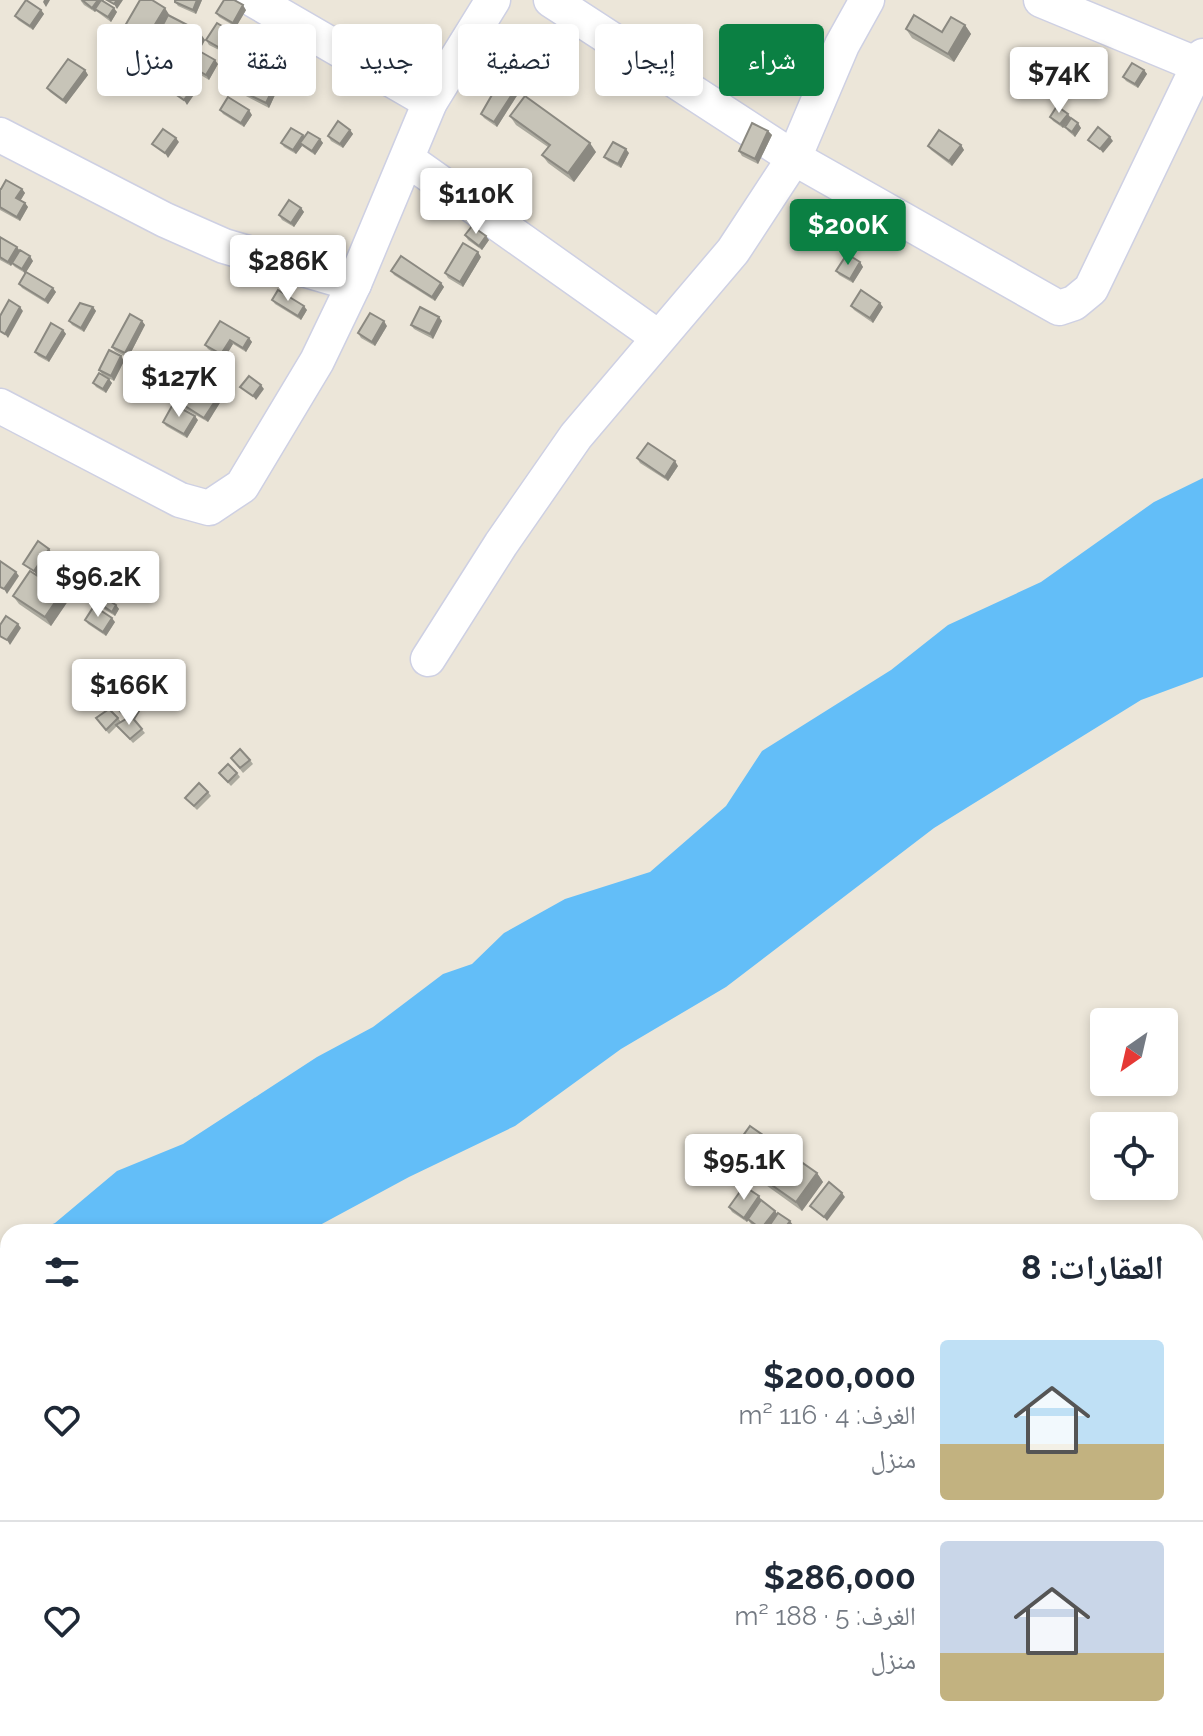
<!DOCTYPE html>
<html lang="ar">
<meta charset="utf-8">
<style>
:root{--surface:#fff;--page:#f6f6f7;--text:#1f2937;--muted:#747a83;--line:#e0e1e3;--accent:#0b8043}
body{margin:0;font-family:Raleway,"Noto Naskh Arabic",sans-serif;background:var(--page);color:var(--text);direction:rtl;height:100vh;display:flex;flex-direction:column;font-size:30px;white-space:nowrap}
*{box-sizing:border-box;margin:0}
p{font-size:26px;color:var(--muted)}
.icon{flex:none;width:44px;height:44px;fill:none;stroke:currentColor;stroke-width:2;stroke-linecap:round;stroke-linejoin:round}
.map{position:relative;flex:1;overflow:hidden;direction:ltr}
.side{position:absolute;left:0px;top:1224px;width:1204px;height:512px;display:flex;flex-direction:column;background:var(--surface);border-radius:24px 24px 0 0;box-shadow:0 4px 12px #0003;direction:rtl}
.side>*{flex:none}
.guide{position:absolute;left:24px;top:24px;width:800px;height:72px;direction:rtl;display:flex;gap:16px}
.needle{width:52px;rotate:214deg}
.buttons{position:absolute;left:1090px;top:1008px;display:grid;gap:16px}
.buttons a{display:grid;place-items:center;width:88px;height:88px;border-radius:8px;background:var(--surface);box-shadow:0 4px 12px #0003;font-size:40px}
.price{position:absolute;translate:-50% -68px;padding:0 18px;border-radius:8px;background:#fff;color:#222;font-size:26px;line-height:52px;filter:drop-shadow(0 2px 4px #0008)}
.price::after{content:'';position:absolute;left:50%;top:48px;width:24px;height:18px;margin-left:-12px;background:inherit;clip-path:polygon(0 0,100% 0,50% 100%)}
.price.active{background:var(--accent);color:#fff}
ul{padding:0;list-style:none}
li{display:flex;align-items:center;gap:24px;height:200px;padding:0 40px}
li+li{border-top:2px solid var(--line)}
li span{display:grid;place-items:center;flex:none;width:224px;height:160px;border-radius:8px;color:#555}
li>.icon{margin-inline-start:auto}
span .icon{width:96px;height:96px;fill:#fffc;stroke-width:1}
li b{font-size:34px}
h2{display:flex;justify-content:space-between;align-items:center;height:96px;padding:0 40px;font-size:34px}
.chip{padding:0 28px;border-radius:8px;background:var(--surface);box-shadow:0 4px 12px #0003;font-size:28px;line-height:72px}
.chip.active{background:var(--accent);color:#fff}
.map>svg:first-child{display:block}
</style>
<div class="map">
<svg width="1203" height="1736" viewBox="0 0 1203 1736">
<rect width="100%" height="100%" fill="#ece6d9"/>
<!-- water -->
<g fill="#63bef8">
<polygon points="1203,478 1203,677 1141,700 934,828 726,987 621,1049 515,1126 409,1177 307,1232 34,1232 55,1223 117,1171 183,1144 317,1057 373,1027 443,974 472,964 504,933 565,899 650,872 726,806 762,751 891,670 948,625 1041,582 1154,502"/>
<polygon points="8,1244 8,1370 0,1374 0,1247"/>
</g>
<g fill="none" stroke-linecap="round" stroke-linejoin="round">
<defs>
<g id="minor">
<polyline points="254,0 430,102"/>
<polyline points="551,0 794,158 1059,308 1074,303 1091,289 1203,56"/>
<polyline points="1041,0 1203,67"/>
<polyline points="0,135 165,220 224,246 354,284"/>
<polyline points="407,159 658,337"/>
<polyline points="0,406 180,500 209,508 242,486 317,361 354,284 430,102 493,0"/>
<polyline points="428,659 501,544 576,436 733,251 794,158 842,45 867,0"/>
<polyline points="1196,1368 1203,1361"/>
<polyline points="843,1736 850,1728"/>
</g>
</defs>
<!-- minor casing -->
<use href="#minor" stroke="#ced0e3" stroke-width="37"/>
<!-- minor -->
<use href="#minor" stroke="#fff" stroke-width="34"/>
</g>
<!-- wall -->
<g fill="#aba99e">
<polygon points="175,0 202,0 196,14 178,6 175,2"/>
<polygon points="81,1 103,1 117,12 111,22 96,11 95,12 84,5"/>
<polygon points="41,10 44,14 33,30 18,20 15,16"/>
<polygon points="246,10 236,27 219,17 216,13"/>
<polygon points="170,16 205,40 192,65 160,48 155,41 149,52 128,39 122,31"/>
<polygon points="965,25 971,34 954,62 912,38 906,29 942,32"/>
<polygon points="233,35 223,52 209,45 206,40"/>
<polygon points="538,52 541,56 524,84 506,73 503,69"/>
<polygon points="173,63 176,68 161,95 149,88 146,84"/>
<polygon points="218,64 209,80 194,71 191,66"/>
<polygon points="85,70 88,75 66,104 50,92 47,88"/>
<polygon points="1144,70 1147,74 1138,88 1126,81 1123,77"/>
<polygon points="280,84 269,108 240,93 237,89"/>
<polygon points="515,90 518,94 497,127 484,118 481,114"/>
<polygon points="220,110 252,115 244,127 223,114"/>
<polygon points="510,116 596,152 574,182 548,163 542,155 548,147 516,125"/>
<polygon points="1050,117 1071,118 1081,128 1075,137 1068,131 1065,127 1067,123 1063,128 1053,121"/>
<polygon points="350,130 353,134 343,148 331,141 328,136"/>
<polygon points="768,131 772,135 758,164 742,156 739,151"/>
<polygon points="303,135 304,137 320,139 323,143 315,155 302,146 296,154 284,147 281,143"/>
<polygon points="961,145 964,150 952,166 931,150 928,146"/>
<polygon points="629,153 621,168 608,161 604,157"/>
<polygon points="0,189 22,189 25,193 20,201 25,203 28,207 20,221 0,210"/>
<polygon points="301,208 304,212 294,227 282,220 279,215"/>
<polygon points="465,235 489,240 482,250 468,240"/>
<polygon points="0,237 33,261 26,272 56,292 48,304 22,288 19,284 25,273 15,267 12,264 11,266 0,260"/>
<polygon points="481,257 463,287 448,278 445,273"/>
<polygon points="860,262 863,267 853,283 839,275 836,271"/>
<polygon points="391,271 441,283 444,287 435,301 394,275"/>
<polygon points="272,300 307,310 301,320 275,304"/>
<polygon points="851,306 883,307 873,323 854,310"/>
<polygon points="93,307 96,311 84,332 72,325 69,321"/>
<polygon points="439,317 442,321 433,339 414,329 411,325"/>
<polygon points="142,321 145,325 128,358 115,351 112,347"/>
<polygon points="387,326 375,346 361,338 358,333"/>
<polygon points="63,330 66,334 49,362 38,356 35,352"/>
<polygon points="249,338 252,342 246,352 233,344 224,359 208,349 205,345"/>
<polygon points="124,361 114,381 103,375 112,383 106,393 96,387 93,383 102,374 99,370"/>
<polygon points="216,364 232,375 224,387 213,380 210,377 198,370 195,365"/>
<polygon points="226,393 208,422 185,409 182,404"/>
<polygon points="198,420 187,438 166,426 163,422"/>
<polygon points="637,458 678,466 668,481 640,463"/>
<polygon points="13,596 68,601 51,626 19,604"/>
<polygon points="99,603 116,605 119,609 115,616 102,608"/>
<polygon points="85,620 115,622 106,636 88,624"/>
<polygon points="142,708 134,720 145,733 133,743 117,726 109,734 96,718 118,718 121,722 128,718 120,713 117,709"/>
<polygon points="231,758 250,760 253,764 243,773"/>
<polygon points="219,773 237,773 240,777 231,786"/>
<polygon points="208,792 211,796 197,810 185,798"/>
<polygon points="729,1155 817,1173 823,1182 802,1211 735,1163"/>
<polygon points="762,1201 775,1211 777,1214 793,1225 788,1232 762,1232 751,1224 748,1220 747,1222 732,1212 729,1207"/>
</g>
<!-- shaded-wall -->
<g fill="#8b8981">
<polygon points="44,0 50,0 46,7 43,2"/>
<polygon points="98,0 104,0 95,12 92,8"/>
<polygon points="117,0 123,0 117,9 114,4"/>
<polygon points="197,0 202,0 196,14 193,10"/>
<polygon points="243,5 246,10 236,27 233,23"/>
<polygon points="114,8 117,12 111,22 108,17"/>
<polygon points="165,8 170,16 149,52 143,44"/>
<polygon points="41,10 44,14 33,30 30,26"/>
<polygon points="965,25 971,34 954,62 948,54"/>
<polygon points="199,31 205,40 192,65 186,56"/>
<polygon points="230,31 233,35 223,52 220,48"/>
<polygon points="538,52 541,56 524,84 521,80"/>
<polygon points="215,60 218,64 209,80 206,75"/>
<polygon points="173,63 176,68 161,95 158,91"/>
<polygon points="1092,64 1095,68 1088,80 1084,76"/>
<polygon points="85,70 88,75 66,104 63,100"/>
<polygon points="1144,70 1147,74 1138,88 1135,84"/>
<polygon points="277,80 280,84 269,108 266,103"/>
<polygon points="195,85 198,89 187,105 184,100"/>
<polygon points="515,90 518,94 497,127 494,122"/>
<polygon points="249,110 252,115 244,127 241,123"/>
<polygon points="1068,114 1071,118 1063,128 1060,124"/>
<polygon points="1078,123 1081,128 1075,137 1072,132"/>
<polygon points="350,130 353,134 343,148 340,144"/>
<polygon points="768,131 772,135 758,164 755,159"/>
<polygon points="303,135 306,140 300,143 302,146 296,154 293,150"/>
<polygon points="1110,137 1113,141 1103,153 1100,149"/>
<polygon points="176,138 179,142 168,158 165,153"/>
<polygon points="320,139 323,143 315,155 312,151"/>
<polygon points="590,143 596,152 574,182 568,173"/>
<polygon points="961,145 964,150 952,166 949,161"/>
<polygon points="626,149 629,153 621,168 618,164"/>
<polygon points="22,189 25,193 19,203 16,198"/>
<polygon points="25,203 28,207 20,221 17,217"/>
<polygon points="301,208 304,212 294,227 291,223"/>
<polygon points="486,236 489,240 482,250 479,246"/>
<polygon points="17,247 20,251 11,266 8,262"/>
<polygon points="478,252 481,257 463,287 460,282"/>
<polygon points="30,256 33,261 25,274 22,269"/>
<polygon points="860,262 863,267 853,283 850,279"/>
<polygon points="441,283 444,287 435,301 432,297"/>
<polygon points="53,288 56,292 48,304 45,300"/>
<polygon points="880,303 883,307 873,323 870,318"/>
<polygon points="304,306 307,310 301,320 298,316"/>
<polygon points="20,307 23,311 8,338 5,334"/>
<polygon points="93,307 96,311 84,332 81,328"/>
<polygon points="439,317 442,321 433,339 430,334"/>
<polygon points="142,321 145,325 128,358 125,353"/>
<polygon points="384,321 387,326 375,346 372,342"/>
<polygon points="63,330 66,334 49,362 46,358"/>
<polygon points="249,338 252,342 246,352 243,348"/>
<polygon points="230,340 233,344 224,359 221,354"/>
<polygon points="121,356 124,361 114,381 111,376"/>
<polygon points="214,362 217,366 210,377 207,373"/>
<polygon points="229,371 232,375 224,387 221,383"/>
<polygon points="109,379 112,383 106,393 103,389"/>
<polygon points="261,385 264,389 256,400 253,396"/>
<polygon points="223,389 226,393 208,422 204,418"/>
<polygon points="195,416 198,420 187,438 184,434"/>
<polygon points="675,461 678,466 668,481 665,477"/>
<polygon points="49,549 52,553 37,576 34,571"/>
<polygon points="16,572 19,576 7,594 4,589"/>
<polygon points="62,592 68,601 51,626 45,617"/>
<polygon points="116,605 119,609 115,616 112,612"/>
<polygon points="112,618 115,622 106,636 103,632"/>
<polygon points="18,624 21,628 10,645 7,640"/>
<polygon points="139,703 142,708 134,721 131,716"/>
<polygon points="817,1173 823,1182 802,1211 796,1202"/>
<polygon points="842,1193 845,1197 827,1221 824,1217"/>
<polygon points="759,1196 762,1201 747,1222 744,1218"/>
<polygon points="775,1211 778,1215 765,1232 763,1232 761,1229"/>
<polygon points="790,1221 793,1225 788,1232 782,1232"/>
</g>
<!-- building -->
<g fill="#c7c4b8" stroke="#8b8981" stroke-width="2">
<polygon points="26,0 41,10 30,26 15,16"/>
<polygon points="82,0 98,0 92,8"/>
<polygon points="101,0 114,8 108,17 95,9"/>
<polygon points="107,0 117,0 114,4"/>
<polygon points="140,0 152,0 165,8 143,44 122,31"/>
<polygon points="175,0 197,0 193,10 175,2"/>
<polygon points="224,0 234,0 243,5 233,23 216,13"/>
<polygon points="168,15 199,31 186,56 155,40"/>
<polygon points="914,15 942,32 951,17 965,25 948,54 906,29"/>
<polygon points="217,23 230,31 220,48 206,40"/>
<polygon points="520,41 538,52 521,80 503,69"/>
<polygon points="201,52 215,60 206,75 191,66"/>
<polygon points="1080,56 1092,64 1084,76 1073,68"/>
<polygon points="161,57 173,63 158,91 146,84"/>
<polygon points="68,59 85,70 63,100 47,88"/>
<polygon points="1132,63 1144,70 1135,84 1123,77"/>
<polygon points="248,66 277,80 266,103 237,89"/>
<polygon points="182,76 195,85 184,100 171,91"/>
<polygon points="500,81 515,90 494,122 481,114"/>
<polygon points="525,96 590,143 568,173 542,155 550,145 510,116"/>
<polygon points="228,97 249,110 241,123 220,110"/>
<polygon points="1057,106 1068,114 1060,124 1050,117"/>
<polygon points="1071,118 1078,123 1072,132 1065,127"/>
<polygon points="338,121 350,130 340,144 328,136"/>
<polygon points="752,123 768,131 755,159 739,151"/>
<polygon points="1098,127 1110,137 1100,149 1088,140"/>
<polygon points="291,128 303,135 293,150 281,143"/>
<polygon points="163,129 176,138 165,153 152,144"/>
<polygon points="939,130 961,145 949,161 928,146"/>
<polygon points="308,132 320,139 312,151 300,143"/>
<polygon points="613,142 626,149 618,164 604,157"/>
<polygon points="6,180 22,189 16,198 25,203 17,217 0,207 0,189 1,189"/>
<polygon points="289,200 301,208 291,223 279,215"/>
<polygon points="472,226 486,236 479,246 465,235"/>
<polygon points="0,237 17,247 8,262 0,257"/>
<polygon points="463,243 478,252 460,282 445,273"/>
<polygon points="20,250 30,256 22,269 12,263"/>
<polygon points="847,254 860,262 850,279 836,271"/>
<polygon points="401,256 441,283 432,297 391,271"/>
<polygon points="26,272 53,288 45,300 19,284"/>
<polygon points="278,290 304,306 298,316 272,300"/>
<polygon points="861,290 880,303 870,318 851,306"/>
<polygon points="9,300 20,307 5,334 0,331 0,316"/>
<polygon points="80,303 93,307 81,328 69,321"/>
<polygon points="420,307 439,317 430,334 411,325"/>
<polygon points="370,313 384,321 372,342 358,333"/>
<polygon points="130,314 142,321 125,353 112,347"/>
<polygon points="220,321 249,338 243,348 230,340 221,354 205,345"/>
<polygon points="51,323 63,330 46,358 35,352"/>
<polygon points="109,350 121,356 111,376 99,370"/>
<polygon points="202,355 214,362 207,373 195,365"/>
<polygon points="216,364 229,371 221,383 210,376"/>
<polygon points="99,373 109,379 103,389 93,383"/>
<polygon points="201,374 223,389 204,418 182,404"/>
<polygon points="249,376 261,385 253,396 240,387"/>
<polygon points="173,404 195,416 184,434 163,422"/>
<polygon points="648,443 675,461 665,477 637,458"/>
<polygon points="38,541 49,549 34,571 23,564"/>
<polygon points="0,561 16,572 4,589 0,587"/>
<polygon points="30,571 62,592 45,617 13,596"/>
<polygon points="103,597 116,605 112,612 99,603"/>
<polygon points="94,606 112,618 103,632 85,620"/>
<polygon points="6,616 18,624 7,640 0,636 0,625"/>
<polygon points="125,696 139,703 131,716 117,709"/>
<polygon points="109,709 118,718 106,730 96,718"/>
<polygon points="131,716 142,729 130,739 116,725"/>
<polygon points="240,749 250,760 240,768 231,758"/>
<polygon points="228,764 237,773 228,782 219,773"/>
<polygon points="199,783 208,792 194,806 185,798"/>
<polygon points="750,1126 817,1173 796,1202 729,1155"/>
<polygon points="829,1182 842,1193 824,1217 810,1206"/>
<polygon points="744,1186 759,1196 744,1218 729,1207"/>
<polygon points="761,1200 775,1211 761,1229 748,1219"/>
<polygon points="778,1213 790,1221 782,1232 765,1232"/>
<polygon points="1203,1457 1203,1482 1196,1479 1196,1472"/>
</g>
</svg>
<div class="buttons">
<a><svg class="needle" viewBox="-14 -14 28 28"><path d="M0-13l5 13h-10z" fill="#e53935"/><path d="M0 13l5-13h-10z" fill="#747a83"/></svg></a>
<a><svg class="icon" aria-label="locate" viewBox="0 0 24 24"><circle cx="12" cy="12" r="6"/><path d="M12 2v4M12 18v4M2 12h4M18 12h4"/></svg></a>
</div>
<b class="price" style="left:1059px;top:115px">$74K</b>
<b class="price" style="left:476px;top:236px">$110K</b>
<b class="price active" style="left:848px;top:267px">$200K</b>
<b class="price" style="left:288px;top:303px">$286K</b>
<b class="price" style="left:179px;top:419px">$127K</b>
<b class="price" style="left:98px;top:619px">$96.2K</b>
<b class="price" style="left:129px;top:727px">$166K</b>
<b class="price" style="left:744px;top:1202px">$95.1K</b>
<div class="guide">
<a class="chip active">شراء</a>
<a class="chip">إيجار</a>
<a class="chip">تصفية</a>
<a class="chip">جديد</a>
<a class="chip">شقة</a>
<a class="chip">منزل</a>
</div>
<section class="side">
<h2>العقارات: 8<svg class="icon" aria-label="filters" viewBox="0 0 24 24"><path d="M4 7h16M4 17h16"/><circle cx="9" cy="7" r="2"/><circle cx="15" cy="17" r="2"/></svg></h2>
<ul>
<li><span style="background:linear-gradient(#bfe0f5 65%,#c2b280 0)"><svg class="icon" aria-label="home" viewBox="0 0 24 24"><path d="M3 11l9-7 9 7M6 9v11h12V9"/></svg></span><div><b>$200,000</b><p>الغرف: 4 · 116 m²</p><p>منزل</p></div><svg class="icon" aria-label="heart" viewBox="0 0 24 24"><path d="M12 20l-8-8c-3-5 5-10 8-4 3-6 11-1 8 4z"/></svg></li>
<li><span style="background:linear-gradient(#c9d6e8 70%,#c2b280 0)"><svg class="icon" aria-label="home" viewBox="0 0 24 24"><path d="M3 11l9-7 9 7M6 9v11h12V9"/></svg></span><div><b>$286,000</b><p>الغرف: 5 · 188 m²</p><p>منزل</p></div><svg class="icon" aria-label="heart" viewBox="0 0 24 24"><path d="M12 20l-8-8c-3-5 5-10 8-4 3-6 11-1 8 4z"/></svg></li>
</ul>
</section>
</div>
